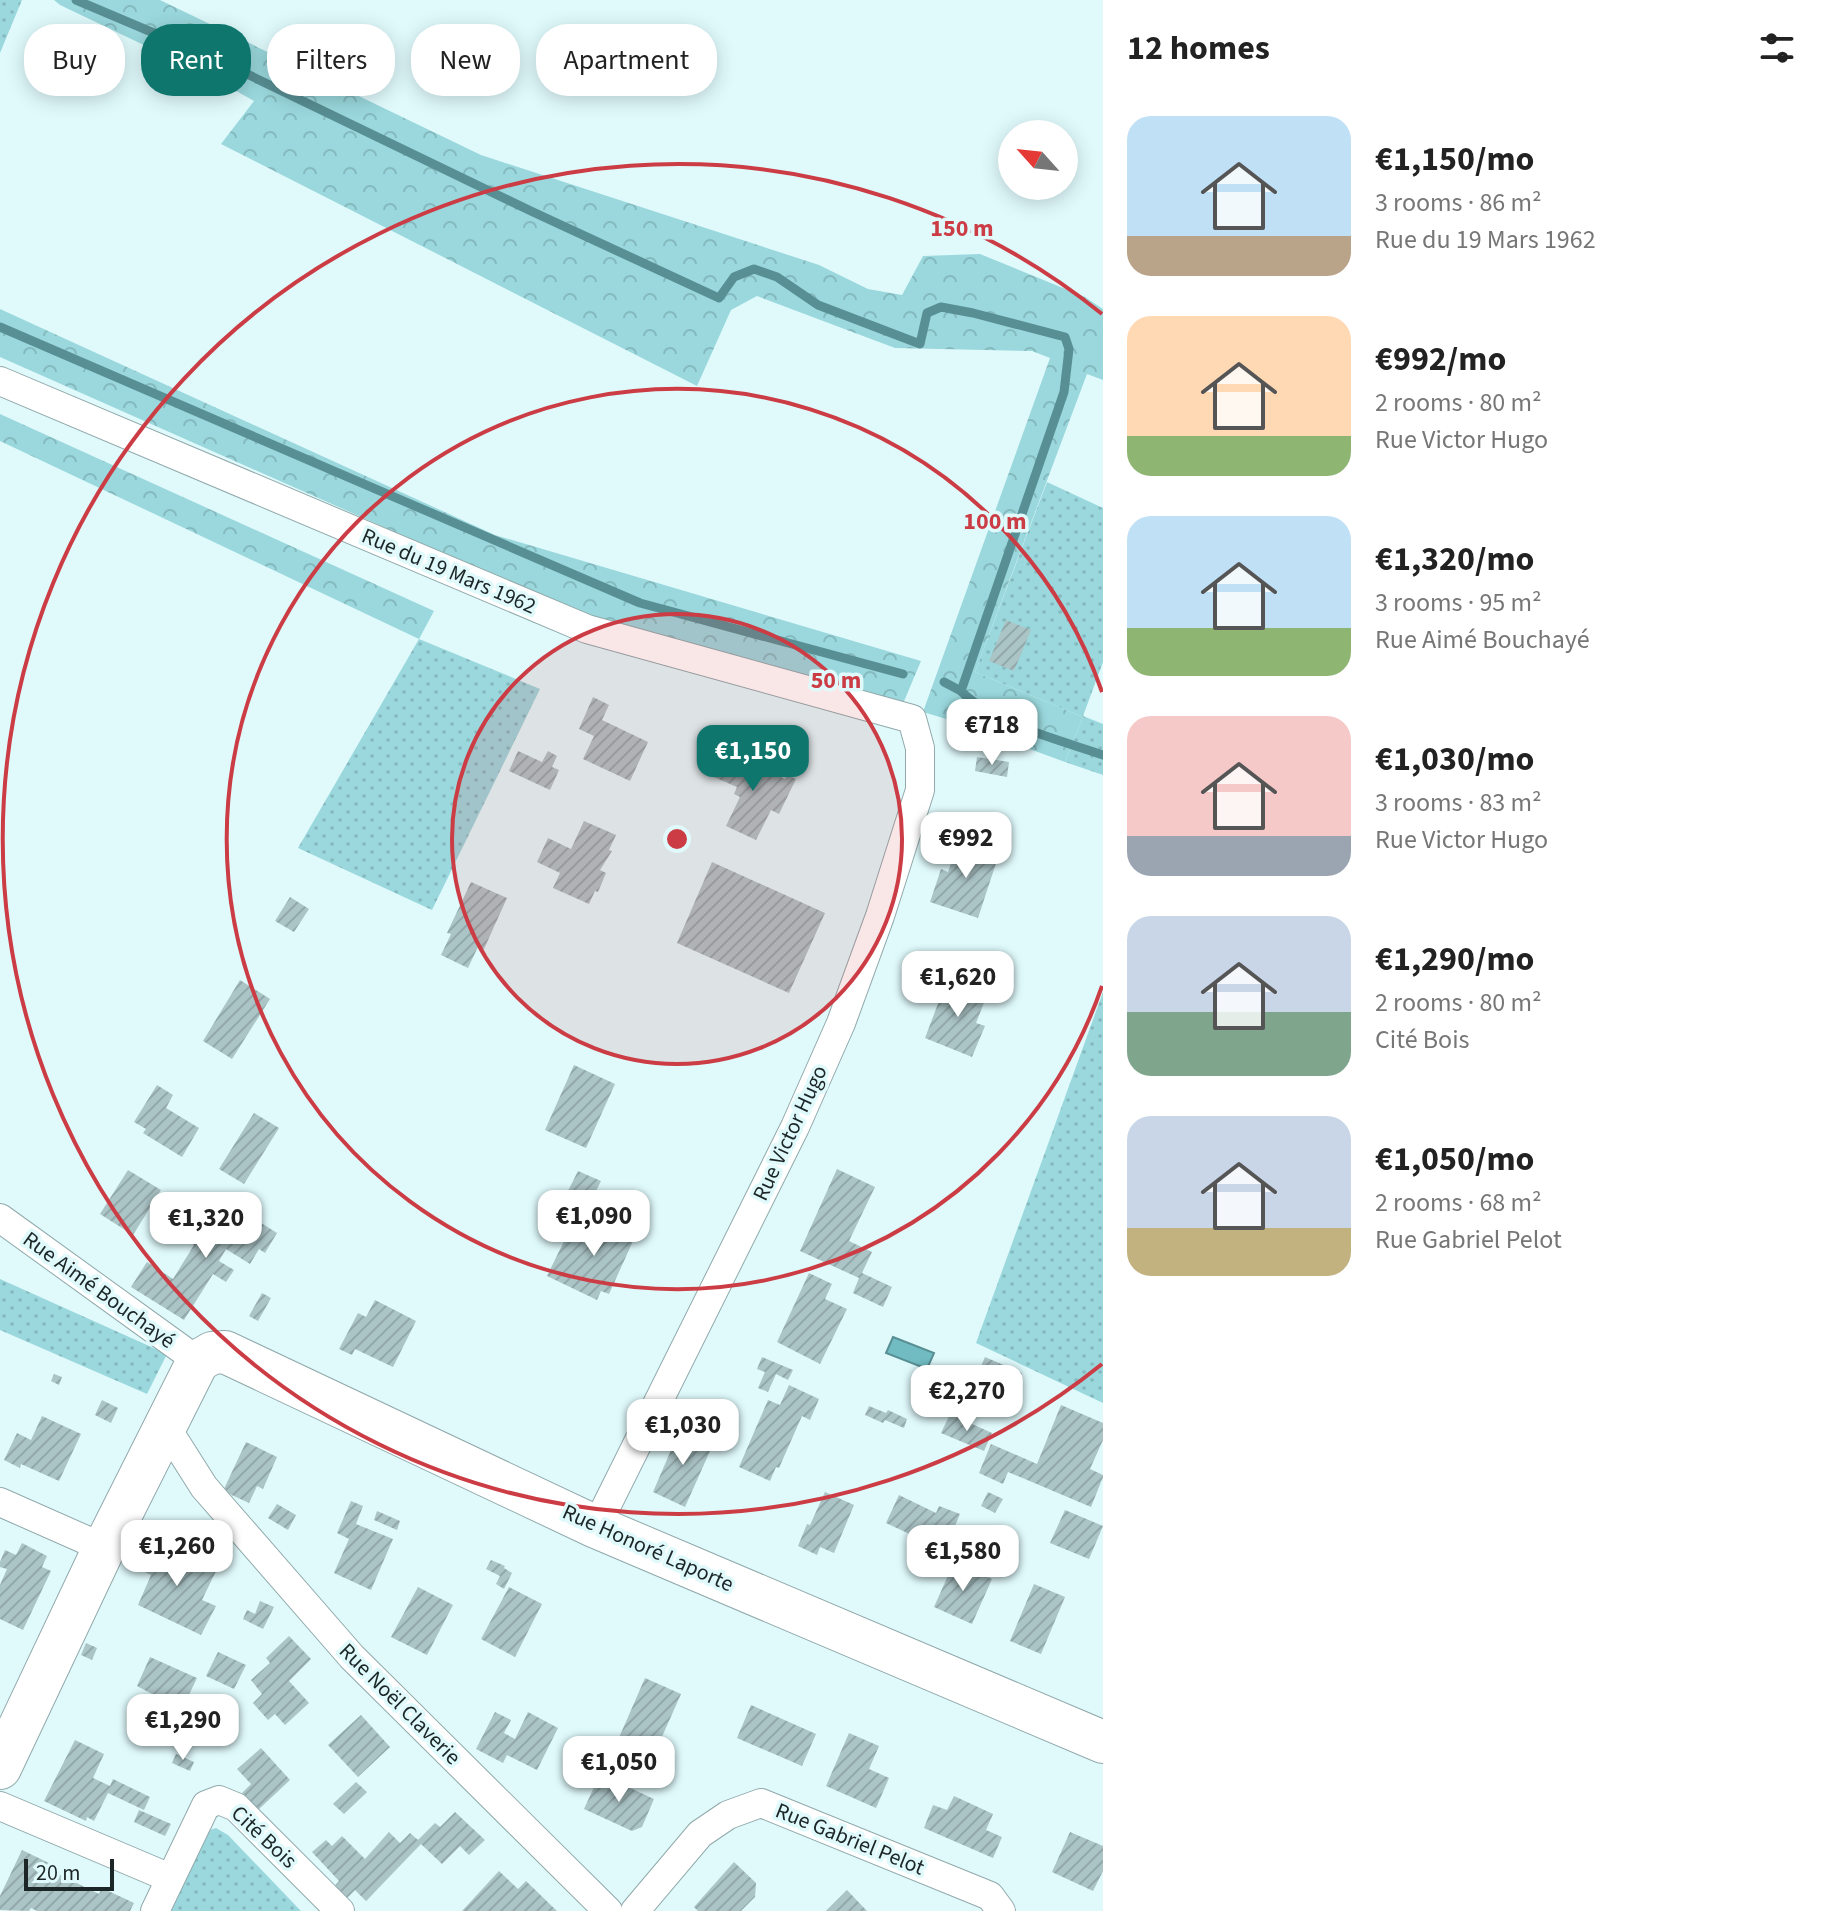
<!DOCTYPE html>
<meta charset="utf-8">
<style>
:root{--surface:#fff;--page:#f2f2f2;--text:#222;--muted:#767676;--accent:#0f766e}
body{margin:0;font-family:"Source Sans 3",sans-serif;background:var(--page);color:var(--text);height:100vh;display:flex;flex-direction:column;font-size:30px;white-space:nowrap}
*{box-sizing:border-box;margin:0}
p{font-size:26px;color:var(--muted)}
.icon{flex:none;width:44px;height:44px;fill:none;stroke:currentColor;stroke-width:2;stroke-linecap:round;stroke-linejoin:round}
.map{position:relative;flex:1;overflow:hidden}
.drawer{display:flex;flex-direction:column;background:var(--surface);width:720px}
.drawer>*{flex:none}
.banner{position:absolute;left:24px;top:24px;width:760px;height:72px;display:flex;gap:16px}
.needle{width:52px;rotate:297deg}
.controls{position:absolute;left:998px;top:120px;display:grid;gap:16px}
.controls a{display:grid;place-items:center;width:80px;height:80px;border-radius:50%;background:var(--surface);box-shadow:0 4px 20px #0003;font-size:40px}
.scale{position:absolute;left:24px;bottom:20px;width:90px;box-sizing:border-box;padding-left:8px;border:4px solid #1c2627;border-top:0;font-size:22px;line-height:28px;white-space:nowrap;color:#1c2627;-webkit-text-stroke:6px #e0fafc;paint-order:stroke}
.price{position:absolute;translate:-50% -68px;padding:0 18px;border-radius:16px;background:#fff;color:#222;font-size:26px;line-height:52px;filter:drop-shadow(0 2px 4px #0008)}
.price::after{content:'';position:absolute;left:50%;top:48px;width:24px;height:18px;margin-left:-12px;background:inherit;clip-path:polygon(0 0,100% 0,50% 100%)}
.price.on{background:var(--accent);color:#fff}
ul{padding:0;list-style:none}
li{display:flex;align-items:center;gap:24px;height:200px;padding:0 24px}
li span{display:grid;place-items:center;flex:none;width:224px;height:160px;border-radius:24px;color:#555}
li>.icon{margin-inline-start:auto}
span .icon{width:96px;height:96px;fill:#fffc;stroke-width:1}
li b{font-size:34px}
h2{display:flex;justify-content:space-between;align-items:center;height:96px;padding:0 24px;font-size:34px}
.chip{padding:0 28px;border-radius:32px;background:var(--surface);box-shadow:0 4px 20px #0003;font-size:28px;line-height:72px}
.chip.on{background:var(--accent);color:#fff}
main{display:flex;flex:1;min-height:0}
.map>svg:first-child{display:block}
</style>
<main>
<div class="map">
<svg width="1103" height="1911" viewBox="0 0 1103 1911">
<defs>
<pattern id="grass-dots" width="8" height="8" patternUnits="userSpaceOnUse" patternTransform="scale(2)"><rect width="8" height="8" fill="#9ad8dd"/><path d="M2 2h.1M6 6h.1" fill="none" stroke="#84b9be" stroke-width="1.8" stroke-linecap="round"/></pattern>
<pattern id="forest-crowns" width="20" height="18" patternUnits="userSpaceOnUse" patternTransform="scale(2)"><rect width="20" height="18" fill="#9ad8dd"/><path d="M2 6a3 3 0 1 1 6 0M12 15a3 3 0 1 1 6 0" fill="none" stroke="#84b9be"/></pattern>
<pattern id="building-hatch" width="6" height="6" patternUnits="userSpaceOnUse" patternTransform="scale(2)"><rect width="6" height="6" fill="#abc4c6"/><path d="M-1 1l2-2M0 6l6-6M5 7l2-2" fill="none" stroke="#93a8aa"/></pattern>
</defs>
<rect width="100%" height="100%" fill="#e0fafc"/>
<!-- grass -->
<g fill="url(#grass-dots)">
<polygon points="0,0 22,0 0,53"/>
<polygon points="1047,482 1103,508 1103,662 1083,716 1103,724 1103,775 1065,762 1083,717 975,672"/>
<polygon points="419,639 540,689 432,910 298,848"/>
<polygon points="1103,992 1103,1403 976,1343"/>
<polygon points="0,1279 167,1354 147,1394 0,1330"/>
<polygon points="216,1828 228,1835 301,1911 171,1911 172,1900 208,1831"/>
</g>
<!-- forest -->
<g fill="url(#forest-crowns)">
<polygon points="54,0 160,0 481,155 819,265 868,289 902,295 923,256 980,254 1085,297 1103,309 1103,380 1087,374 975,672 1083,717 1065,762 953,721 923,712 1050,358 1032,351 895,348 757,296 731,310 697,386 221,144 254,101 215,79 60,5"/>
<polygon points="0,309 495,535 921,661 902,706 587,617 0,357"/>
<polygon points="0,414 434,611 419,639 0,441"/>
</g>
<!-- water -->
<polygon fill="#71bcc2" stroke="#588f94" stroke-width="2" points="893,1337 934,1353 927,1369 886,1353"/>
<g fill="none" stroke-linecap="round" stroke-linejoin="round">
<!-- stream -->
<g stroke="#588f94" stroke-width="9">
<polyline points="76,0 220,61 533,212 719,298 734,277 754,269 777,277 818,305 920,344 927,313 941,307 973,313 1065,337 1069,349 1064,392 961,691 944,682"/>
<polyline points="0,327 640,603 903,674"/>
<path d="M961,691C993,724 1060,740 1103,755"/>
</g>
</g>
<!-- building -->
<g fill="url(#building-hatch)">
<polygon points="1006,620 1031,630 1014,671 989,661"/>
<polygon points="593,697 609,705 602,720 648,742 630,781 583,759 594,736 579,729"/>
<polygon points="518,751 542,762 548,751 557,756 552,767 559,770 550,790 509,771"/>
<polygon points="726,751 785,779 787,775 796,779 779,814 771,810 756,840 726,826 740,797 734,794 737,787 714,777"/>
<polygon points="977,757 1009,762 1007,777 975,771"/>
<polygon points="584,821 616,835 609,850 612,851 600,870 606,873 598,892 595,891 589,904 553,888 560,873 537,862 548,838 571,849"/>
<polygon points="959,840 999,854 978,918 930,902 941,869 948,872"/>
<polygon points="712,862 825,913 789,993 677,943"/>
<polygon points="471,882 507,898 484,949 478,947 468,968 441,955 451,934 447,933"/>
<polygon points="290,897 309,909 294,932 275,921"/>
<polygon points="240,980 270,999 232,1059 203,1041"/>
<polygon points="947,980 987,995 976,1023 985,1026 972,1057 925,1038"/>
<polygon points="574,1065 615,1084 586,1148 545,1130"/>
<polygon points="157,1085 173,1095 166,1108 199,1128 182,1157 143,1133 146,1129 134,1122"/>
<polygon points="254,1113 279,1128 244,1184 219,1169"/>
<polygon points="837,1169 875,1187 849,1241 872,1252 862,1273 892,1287 883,1307 853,1293 859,1278 800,1251"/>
<polygon points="128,1170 161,1190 133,1235 100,1214"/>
<polygon points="578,1171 601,1181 589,1205 566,1195"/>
<polygon points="226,1201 277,1233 265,1253 259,1249 250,1264 226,1249 219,1261 234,1270 226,1282 213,1274 184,1320 131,1287 147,1262 173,1279 194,1245 191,1243 198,1232 204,1236"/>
<polygon points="603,1213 638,1230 609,1294 601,1291 597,1300 547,1276 568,1233 589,1243"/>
<polygon points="809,1273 832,1284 825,1299 847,1309 820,1364 777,1342"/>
<polygon points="262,1293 271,1298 258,1321 249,1316"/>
<polygon points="375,1300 416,1321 393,1367 355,1349 352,1355 339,1349 358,1313 366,1317"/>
<polygon points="762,1357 793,1370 788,1380 776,1374 768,1392 758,1388 765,1372 757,1369"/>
<polygon points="985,1357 1022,1373 1012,1396 975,1380"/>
<polygon points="54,1374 62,1377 59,1385 51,1381"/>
<polygon points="789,1385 819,1399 810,1420 802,1416 779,1468 776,1467 770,1481 739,1467 768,1400 780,1405"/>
<polygon points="102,1400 118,1408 111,1423 95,1415"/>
<polygon points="1061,1405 1103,1423 1103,1440 1090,1469 1103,1475 1103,1477 1091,1507 1008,1472 1003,1484 979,1473 991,1444 1037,1464"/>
<polygon points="869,1406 886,1413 888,1410 907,1419 904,1428 885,1420 883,1423 865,1415"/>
<polygon points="950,1414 992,1433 984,1451 941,1433"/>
<polygon points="42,1416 81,1434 59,1481 21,1464 20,1468 4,1460 17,1433 31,1440"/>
<polygon points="681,1427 714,1442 685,1507 653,1492"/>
<polygon points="246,1442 277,1457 263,1489 257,1486 249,1503 223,1491"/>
<polygon points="825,1492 854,1505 834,1553 820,1547 817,1555 798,1546 807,1524 810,1525"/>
<polygon points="988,1492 1003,1499 995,1513 981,1506"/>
<polygon points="899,1495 936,1513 939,1506 960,1514 943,1555 916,1543 918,1538 886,1523"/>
<polygon points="351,1501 363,1506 356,1524 393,1539 371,1590 334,1573 349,1539 337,1533"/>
<polygon points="277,1504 296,1515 288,1530 268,1518"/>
<polygon points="1065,1510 1103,1526 1089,1559 1050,1543"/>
<polygon points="377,1511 400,1521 397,1530 374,1520"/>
<polygon points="22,1543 47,1556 42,1567 51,1571 23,1630 0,1619 0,1585 7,1569 0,1567 0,1562 5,1550 16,1555"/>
<polygon points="167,1546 217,1569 202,1600 216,1606 201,1635 138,1605 151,1575 132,1566 141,1547 162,1557"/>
<polygon points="491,1560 505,1566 504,1568 512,1573 504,1589 496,1584 500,1576 486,1569"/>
<polygon points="954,1562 992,1579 972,1624 934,1607"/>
<polygon points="1034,1584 1065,1597 1041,1654 1010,1641"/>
<polygon points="418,1587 453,1605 427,1655 391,1637"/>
<polygon points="509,1587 542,1604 515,1657 481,1639"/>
<polygon points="260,1601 274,1607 263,1629 243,1619 247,1610 255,1614"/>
<polygon points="289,1636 311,1659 289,1681 309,1703 285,1725 275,1714 268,1720 253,1703 262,1694 251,1680 270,1663 266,1658"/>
<polygon points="86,1643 97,1648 92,1660 81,1655"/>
<polygon points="218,1652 246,1665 234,1689 206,1676"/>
<polygon points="150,1657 197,1678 186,1701 222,1717 211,1741 194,1733 191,1739 182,1735 185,1729 175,1724 167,1740 137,1726 152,1694 137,1686"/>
<polygon points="645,1678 681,1694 657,1748 645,1742 634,1766 611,1756"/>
<polygon points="751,1705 816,1734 802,1766 737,1738"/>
<polygon points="495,1712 511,1720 504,1733 515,1739 528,1712 558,1728 537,1770 507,1755 503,1763 476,1749"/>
<polygon points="361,1715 390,1747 358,1777 328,1745"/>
<polygon points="849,1733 879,1746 869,1769 889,1778 876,1808 826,1786"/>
<polygon points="75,1740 104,1754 93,1778 110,1786 113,1779 150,1797 144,1810 108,1793 94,1821 87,1817 86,1821 44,1801"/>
<polygon points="261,1748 290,1780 258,1810 242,1793 251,1784 237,1769"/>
<polygon points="176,1754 194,1762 190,1771 172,1763"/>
<polygon points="600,1774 654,1799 642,1827 632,1831 584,1809"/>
<polygon points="356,1782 367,1792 344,1814 333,1804"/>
<polygon points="954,1796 993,1814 986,1830 1002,1837 993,1858 924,1828 933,1805 947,1810"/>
<polygon points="139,1810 171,1824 165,1836 134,1822"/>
<polygon points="455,1812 485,1840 469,1855 460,1846 442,1864 421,1844 366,1901 355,1890 343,1902 331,1890 339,1881 312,1852 326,1840 332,1846 342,1836 365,1859 389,1832 400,1843 410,1833 418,1840 435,1823 440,1827"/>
<polygon points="1070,1832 1103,1846 1103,1871 1093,1891 1052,1872"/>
<polygon points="22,1850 51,1864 48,1869 99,1894 102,1888 134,1903 130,1911 37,1911 31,1908 29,1911 0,1910 0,1896"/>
<polygon points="734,1862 756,1883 755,1897 741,1911 698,1911 694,1907"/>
<polygon points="499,1871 518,1889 526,1881 557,1911 462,1911"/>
<polygon points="847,1890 867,1911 826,1911"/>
</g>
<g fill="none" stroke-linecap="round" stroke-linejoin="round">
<defs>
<g id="street">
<polyline points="0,381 587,629 912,719 920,748 920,790 880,916 841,1023 795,1127 596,1527"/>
<polyline points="0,1218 198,1361"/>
<polyline points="166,1427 204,1487 352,1657 608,1911"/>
<polyline points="0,1502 104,1548"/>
<polyline points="0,1806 170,1878"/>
<polyline points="155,1911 206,1805 219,1800 236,1807 340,1911"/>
<polyline points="635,1911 700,1834 728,1815 761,1803 990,1896 1001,1911"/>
</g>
<polyline id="secondary" points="0,1768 104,1548 198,1361 212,1353 225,1352 596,1527 1103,1742"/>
</defs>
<!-- street casing -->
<use href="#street" stroke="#91a9ab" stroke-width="30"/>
<!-- secondary casing -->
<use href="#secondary" stroke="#91a9ab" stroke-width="44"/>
<!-- street -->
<use href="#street" stroke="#fff" stroke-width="28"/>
<!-- secondary -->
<use href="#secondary" stroke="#fff" stroke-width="42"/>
</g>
<!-- distance rings -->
<circle cx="677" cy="839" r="225" fill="#cc3c44" fill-opacity=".12"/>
<g fill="none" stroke="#cc3c44" stroke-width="4">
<circle cx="677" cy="839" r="225"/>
<path d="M1102 986A450 450 0 1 1 1102 692"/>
<path d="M1102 1364A675 675 0 1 1 1102 314"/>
</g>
<g text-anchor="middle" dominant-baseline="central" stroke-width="7" stroke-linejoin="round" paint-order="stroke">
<!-- street labels -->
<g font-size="22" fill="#1c2627" stroke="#e0fafc">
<text transform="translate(449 571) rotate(23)">Rue du 19 Mars 1962</text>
<text transform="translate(790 1133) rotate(-65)">Rue Victor Hugo</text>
<text transform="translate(99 1290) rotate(36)">Rue Aimé Bouchayé</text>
<text transform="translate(648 1548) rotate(24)">Rue Honoré Laporte</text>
<text transform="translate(400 1704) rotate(45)">Rue Noël Claverie</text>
<text transform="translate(264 1837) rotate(43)">Cité Bois</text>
<text transform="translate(850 1839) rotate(22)">Rue Gabriel Pelot</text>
</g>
</g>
<circle cx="677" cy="839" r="12" fill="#cc3c44" stroke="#e0fafc" stroke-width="4"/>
<g font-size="24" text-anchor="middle" font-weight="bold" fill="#cc3c44" stroke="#e0fafc" stroke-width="7" stroke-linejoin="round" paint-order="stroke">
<text x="962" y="236">150 m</text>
<text x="995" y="529">100 m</text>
<text x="836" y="688">50 m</text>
</g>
</svg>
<div class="controls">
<a><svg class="needle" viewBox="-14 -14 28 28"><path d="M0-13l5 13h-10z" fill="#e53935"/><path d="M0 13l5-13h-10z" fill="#767676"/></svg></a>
</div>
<div class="scale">20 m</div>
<b class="price" style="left:992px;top:767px">€718</b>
<b class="price on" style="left:753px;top:793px">€1,150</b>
<b class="price" style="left:966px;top:880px">€992</b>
<b class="price" style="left:958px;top:1019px">€1,620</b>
<b class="price" style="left:594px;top:1258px">€1,090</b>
<b class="price" style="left:206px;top:1260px">€1,320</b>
<b class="price" style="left:967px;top:1433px">€2,270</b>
<b class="price" style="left:683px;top:1467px">€1,030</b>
<b class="price" style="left:177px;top:1588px">€1,260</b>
<b class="price" style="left:963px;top:1593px">€1,580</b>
<b class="price" style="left:183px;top:1762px">€1,290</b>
<b class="price" style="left:619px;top:1804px">€1,050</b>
<div class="banner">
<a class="chip">Buy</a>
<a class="chip on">Rent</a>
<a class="chip">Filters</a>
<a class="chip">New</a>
<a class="chip">Apartment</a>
</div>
</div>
<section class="drawer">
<h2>12 homes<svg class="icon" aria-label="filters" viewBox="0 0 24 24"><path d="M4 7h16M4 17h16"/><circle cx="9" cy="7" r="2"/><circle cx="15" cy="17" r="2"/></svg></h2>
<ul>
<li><span style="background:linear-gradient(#bfe0f5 75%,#b9a48a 0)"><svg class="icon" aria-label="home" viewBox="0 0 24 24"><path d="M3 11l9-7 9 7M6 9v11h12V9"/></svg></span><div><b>€1,150/mo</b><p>3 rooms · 86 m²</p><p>Rue du 19 Mars 1962</p></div></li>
<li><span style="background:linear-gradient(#ffd9b3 75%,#8fb573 0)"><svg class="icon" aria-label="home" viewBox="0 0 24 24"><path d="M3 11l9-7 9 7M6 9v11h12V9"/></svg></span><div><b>€992/mo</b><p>2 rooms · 80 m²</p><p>Rue Victor Hugo</p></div></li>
<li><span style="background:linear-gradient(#bfe0f5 70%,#8fb573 0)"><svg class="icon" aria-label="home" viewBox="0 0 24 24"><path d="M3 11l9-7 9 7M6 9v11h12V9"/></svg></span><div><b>€1,320/mo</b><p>3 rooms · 95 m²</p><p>Rue Aimé Bouchayé</p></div></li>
<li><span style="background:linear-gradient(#f6c9c9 75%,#9aa5b1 0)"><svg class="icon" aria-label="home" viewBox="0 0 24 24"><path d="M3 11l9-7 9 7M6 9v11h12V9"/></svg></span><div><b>€1,030/mo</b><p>3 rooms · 83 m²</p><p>Rue Victor Hugo</p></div></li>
<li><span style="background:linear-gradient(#c9d6e8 60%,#7fa58c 0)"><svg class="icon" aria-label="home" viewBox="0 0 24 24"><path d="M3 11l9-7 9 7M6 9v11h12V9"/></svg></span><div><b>€1,290/mo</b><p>2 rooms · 80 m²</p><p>Cité Bois</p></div></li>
<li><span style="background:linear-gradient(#c9d6e8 70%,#c2b280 0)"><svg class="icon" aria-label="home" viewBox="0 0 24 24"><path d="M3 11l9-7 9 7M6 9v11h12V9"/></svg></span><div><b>€1,050/mo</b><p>2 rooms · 68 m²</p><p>Rue Gabriel Pelot</p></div></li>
</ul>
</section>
</main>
